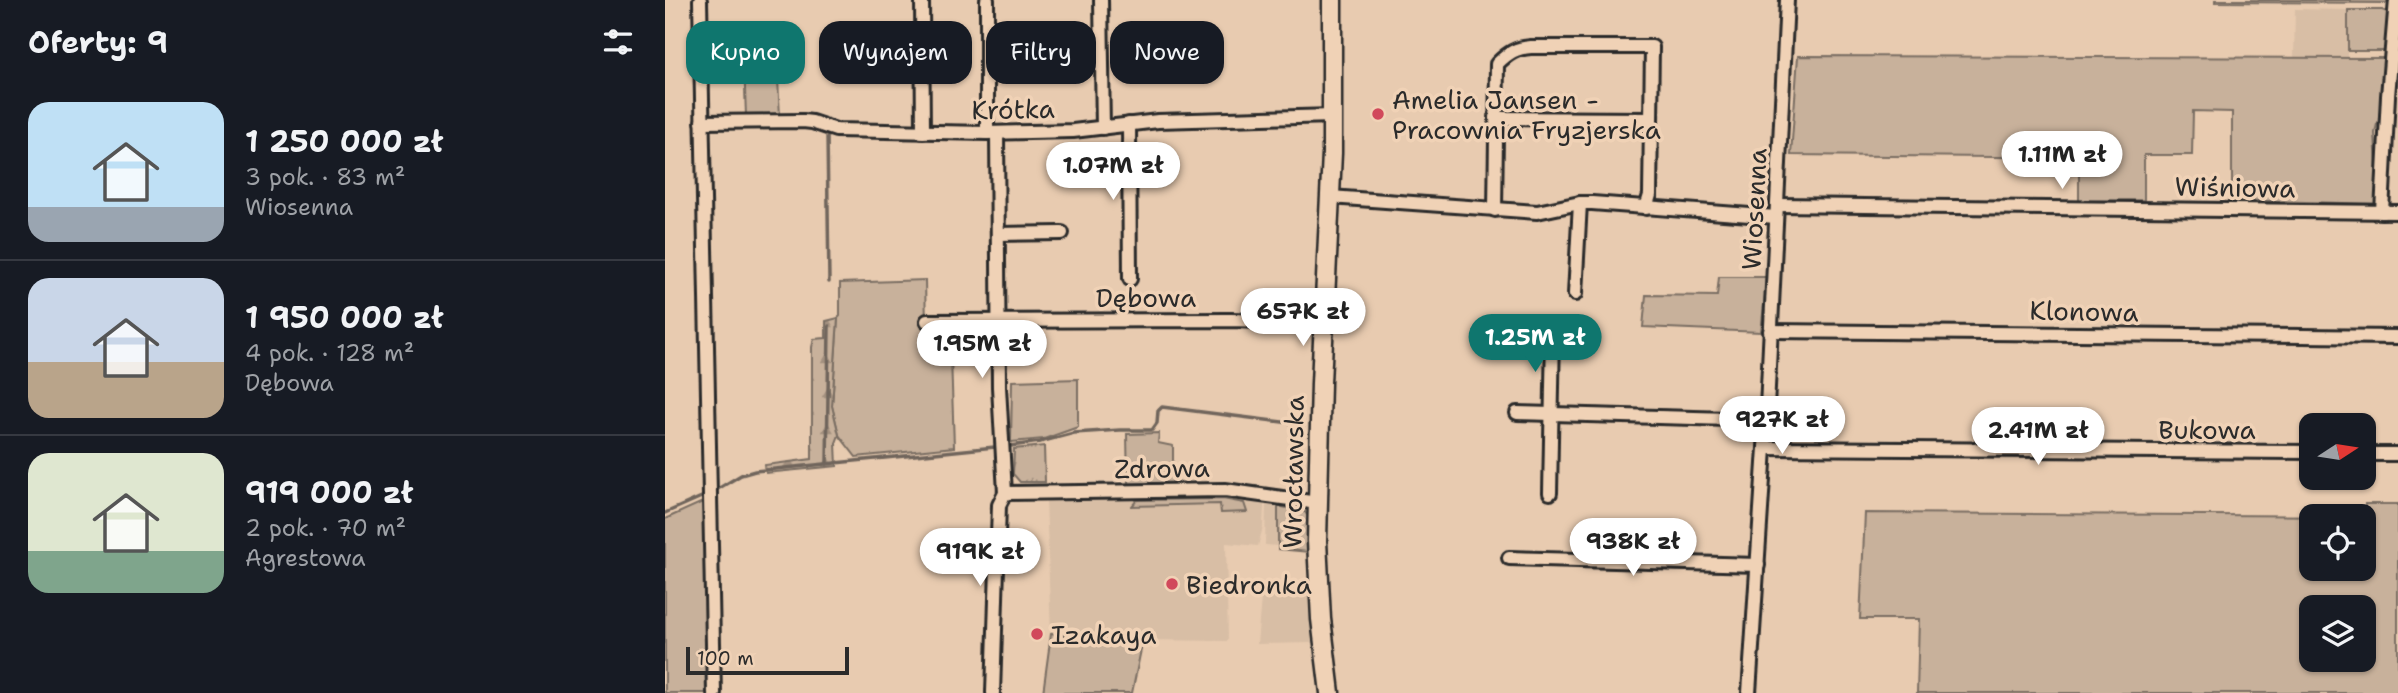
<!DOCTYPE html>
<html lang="pl">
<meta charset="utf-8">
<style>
:root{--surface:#171b24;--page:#242831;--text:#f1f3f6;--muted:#9ea1a6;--line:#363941;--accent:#0f766e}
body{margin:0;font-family:"Shantell Sans",sans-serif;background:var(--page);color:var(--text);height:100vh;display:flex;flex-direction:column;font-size:26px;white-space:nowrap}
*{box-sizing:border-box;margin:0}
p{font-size:23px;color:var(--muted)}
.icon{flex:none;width:38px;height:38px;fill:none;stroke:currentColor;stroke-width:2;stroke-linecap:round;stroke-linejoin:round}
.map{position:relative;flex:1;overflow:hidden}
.side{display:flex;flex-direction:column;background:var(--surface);width:665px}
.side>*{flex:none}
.top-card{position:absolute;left:21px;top:21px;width:665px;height:63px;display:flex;gap:14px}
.needle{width:46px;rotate:78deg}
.tools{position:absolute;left:1634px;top:413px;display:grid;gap:14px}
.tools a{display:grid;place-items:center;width:77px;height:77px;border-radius:14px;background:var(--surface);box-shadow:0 2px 5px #0004;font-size:35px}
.scale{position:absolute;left:21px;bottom:18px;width:163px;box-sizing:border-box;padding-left:7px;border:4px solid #2b2b2b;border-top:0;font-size:19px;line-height:24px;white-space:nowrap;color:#2b2b2b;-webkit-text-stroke:5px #f0d2b6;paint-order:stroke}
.price{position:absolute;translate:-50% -60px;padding:0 16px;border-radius:24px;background:#fff;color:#222;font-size:23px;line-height:46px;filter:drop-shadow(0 2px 4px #0008)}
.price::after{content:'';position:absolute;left:50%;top:42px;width:21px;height:16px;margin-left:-10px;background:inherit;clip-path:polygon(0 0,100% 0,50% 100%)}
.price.selected{background:var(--accent);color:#fff}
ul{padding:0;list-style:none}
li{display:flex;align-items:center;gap:21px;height:175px;padding:0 28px}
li+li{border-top:2px solid var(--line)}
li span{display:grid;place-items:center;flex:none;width:196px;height:140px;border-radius:21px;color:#555}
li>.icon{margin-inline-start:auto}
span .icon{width:84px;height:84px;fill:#fffc;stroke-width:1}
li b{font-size:30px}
h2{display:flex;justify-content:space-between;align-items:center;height:84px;padding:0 28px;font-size:30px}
.tag{padding:0 24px;border-radius:21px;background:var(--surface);box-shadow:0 2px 5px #0004;font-size:24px;line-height:63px}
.tag.selected{background:var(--accent);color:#fff}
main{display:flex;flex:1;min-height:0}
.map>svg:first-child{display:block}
</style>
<main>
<section class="side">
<h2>Oferty: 9<svg class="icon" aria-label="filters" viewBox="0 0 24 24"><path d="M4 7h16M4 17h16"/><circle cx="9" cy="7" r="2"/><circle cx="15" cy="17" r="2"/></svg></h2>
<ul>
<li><span style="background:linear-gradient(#bfe0f5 75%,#9aa5b1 0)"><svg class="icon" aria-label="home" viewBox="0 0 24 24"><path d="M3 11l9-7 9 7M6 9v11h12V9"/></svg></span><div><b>1 250 000 zł</b><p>3 pok. · 83 m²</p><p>Wiosenna</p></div></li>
<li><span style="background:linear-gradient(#c9d6e8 60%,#b9a48a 0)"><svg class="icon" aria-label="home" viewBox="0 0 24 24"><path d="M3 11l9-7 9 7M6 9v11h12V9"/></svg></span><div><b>1 950 000 zł</b><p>4 pok. · 128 m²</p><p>Dębowa</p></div></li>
<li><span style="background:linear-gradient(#dfe7d0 70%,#7fa58c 0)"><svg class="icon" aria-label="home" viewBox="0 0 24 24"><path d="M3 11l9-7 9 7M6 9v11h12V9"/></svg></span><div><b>919 000 zł</b><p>2 pok. · 70 m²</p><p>Agrestowa</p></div></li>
</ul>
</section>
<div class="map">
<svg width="1733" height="693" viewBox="0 0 1733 693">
<defs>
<pattern id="forest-firs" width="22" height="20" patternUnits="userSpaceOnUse" patternTransform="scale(1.75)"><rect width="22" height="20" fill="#c8b19b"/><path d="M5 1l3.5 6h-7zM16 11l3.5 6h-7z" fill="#a3907f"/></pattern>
<pattern id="park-tufts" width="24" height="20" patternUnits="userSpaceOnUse" patternTransform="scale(1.75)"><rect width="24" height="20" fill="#c8b19b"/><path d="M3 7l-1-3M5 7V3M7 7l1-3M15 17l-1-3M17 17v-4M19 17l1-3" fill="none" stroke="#a3907f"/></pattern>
</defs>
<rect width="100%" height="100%" fill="#e8cbb0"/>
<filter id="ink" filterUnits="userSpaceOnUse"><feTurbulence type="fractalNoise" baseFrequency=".0143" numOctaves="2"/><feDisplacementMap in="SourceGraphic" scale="14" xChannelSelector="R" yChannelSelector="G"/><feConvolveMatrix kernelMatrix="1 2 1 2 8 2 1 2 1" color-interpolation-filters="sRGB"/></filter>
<g filter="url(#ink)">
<!-- built -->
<g fill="#d8bea5">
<polygon points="1630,9 1683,10 1682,58 1629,58"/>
<polygon points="555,495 578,497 599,505 598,527 593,546 561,543 563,641 478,640 386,634 381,499"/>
<polygon points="601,505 613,506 613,546 600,545"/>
<polygon points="597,586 642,592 648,643 592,644"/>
</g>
<!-- green -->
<g fill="#c8b19b" stroke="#7a6e63" stroke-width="2" fill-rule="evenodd">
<polygon points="1550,0 1724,0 1721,3 1550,2"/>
<polygon points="1683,10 1717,10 1725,13 1722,51 1683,51"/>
<polygon points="1133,56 1723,58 1719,116 1712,124 1710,133 1714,204 1567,200 1567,112 1528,111 1527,155 1479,155 1479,200 1414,201 1414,158 1126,155"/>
<polygon points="79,61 112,61 115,116 81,116"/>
<polygon points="1054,277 1102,277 1096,332 978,327 981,295 1052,296"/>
<polygon points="260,280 261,326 285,326 289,447 191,457 174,435 167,406 173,318 175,316 175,283"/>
<polygon points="413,379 413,427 379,439 346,442 347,381"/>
<polygon points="494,433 493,443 508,446 508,485 463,485 462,434"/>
<polygon points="558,499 579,503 582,512 556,513 555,504 467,506 472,500"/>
<polygon points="42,500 44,693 0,693 0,519"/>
<path d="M1700,504H1733V693H1252L1254,619H1195L1200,513L1700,516ZM1647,516H1699V569H1647ZM1647,607H1699V660H1647Z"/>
<polygon points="613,506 640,512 644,518 644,552 613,549"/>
<polygon points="386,634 478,640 467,693 378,693"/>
</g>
<!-- forest -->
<polygon fill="url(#forest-firs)" stroke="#7a6e63" stroke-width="2" points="173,318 167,406 174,435 171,443 172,466 101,473 100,465 147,459 147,347 149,339 161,338 161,321"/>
<!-- park -->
<polygon fill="url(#park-tufts)" stroke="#7a6e63" stroke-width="2" points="379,446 380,482 355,482 348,474 349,449"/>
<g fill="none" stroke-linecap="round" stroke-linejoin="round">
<!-- stream -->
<g stroke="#6f655b" stroke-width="3.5">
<polyline points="162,134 164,282"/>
<polyline points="345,446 375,442 409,433 455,430 487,430 492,423 493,411 497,407 634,424"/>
<polyline points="162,464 164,326"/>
<polyline points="51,490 76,475 90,471 330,447"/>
<polyline points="0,513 41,495"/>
</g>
<defs>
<g id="street">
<polyline points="35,0 49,693"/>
<polyline points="257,0 258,132"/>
<polyline points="322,0 322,133"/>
<polyline points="436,0 438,128"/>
<polyline points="831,118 986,119"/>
<polyline points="37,122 138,121 147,122 171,130 322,133 408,131 493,121 668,116"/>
<polyline points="464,124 465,279"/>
<polyline points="665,197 872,212 915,203 927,203 1111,217"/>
<polyline points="1112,205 1733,212"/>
<path d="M830,210L832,64C843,53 851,48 866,47H987L985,195L981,208"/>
<polyline points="1717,212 1723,96 1731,0"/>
<polyline points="334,234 397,233"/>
<polyline points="910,294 915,203"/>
<polyline points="262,321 566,320 658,323"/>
<polyline points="1105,331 1733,337"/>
<polyline points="852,413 1100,420"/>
<polyline points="1100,448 1647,452"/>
<polyline points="1699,454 1733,454"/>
<polyline points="340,493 560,490 653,503"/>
<polyline points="885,493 888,334"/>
<polyline points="844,558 1093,565"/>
<polyline points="328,693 334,505 340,493 334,387 332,133"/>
<polyline points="1084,693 1100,448 1122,0"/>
</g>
<polyline id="secondary" points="665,693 656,619 652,541 656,383 667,153 667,0"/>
</defs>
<!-- street casing -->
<use href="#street" stroke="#2b2b2b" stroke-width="18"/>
<!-- secondary casing -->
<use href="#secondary" stroke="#2b2b2b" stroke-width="23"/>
<!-- street -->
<use href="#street" stroke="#f0d2b6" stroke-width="12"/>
<!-- secondary -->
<use href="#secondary" stroke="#f0d2b6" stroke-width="18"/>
</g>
</g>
<!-- markers -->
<g fill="#d1495b" stroke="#f0d2b6" stroke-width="2.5">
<circle cx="713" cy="114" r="7"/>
<circle cx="507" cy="584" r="7"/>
<circle cx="372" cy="634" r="7"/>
</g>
<g text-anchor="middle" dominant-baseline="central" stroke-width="7" stroke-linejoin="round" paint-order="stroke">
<!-- poi labels -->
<g font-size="26" fill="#2b2b2b" stroke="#f0d2b6" text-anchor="start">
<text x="727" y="99">Amelia Jansen -<tspan x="727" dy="30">Pracownia Fryzjerska</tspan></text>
<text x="521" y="584">Biedronka</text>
<text x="386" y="634">Izakaya</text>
</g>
<!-- street labels -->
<g font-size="26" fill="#2b2b2b" stroke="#f0d2b6">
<text transform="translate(348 109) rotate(-1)">Krótka</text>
<text transform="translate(1570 187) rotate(1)">Wiśniowa</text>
<text transform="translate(1089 209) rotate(-87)">Wiosenna</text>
<text x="481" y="297">Dębowa</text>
<text transform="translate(1419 311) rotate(1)">Klonowa</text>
<text x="1542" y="429">Bukowa</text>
<text transform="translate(497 468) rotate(-1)">Zdrowa</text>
<text transform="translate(628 472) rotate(-89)">Wrocławska</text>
</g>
</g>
</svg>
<div class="tools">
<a><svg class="needle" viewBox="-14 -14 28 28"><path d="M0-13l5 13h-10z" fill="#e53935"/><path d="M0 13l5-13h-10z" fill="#9ea1a6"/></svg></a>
<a><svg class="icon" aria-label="locate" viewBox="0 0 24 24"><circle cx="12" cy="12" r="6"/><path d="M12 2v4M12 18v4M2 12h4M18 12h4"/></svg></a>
<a><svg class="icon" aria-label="layers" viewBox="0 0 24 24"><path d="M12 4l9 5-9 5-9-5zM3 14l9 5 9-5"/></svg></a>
</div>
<div class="scale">100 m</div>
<b class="price" style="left:1397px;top:191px">1.11M zł</b>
<b class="price" style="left:448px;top:202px">1.07M zł</b>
<b class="price" style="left:638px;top:348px">657K zł</b>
<b class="price selected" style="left:870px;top:374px">1.25M zł</b>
<b class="price" style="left:317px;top:380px">1.95M zł</b>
<b class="price" style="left:1117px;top:456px">927K zł</b>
<b class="price" style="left:1373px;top:467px">2.41M zł</b>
<b class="price" style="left:968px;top:578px">938K zł</b>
<b class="price" style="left:315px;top:588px">919K zł</b>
<div class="top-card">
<a class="tag selected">Kupno</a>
<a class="tag">Wynajem</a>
<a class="tag">Filtry</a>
<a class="tag">Nowe</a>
</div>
</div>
</main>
